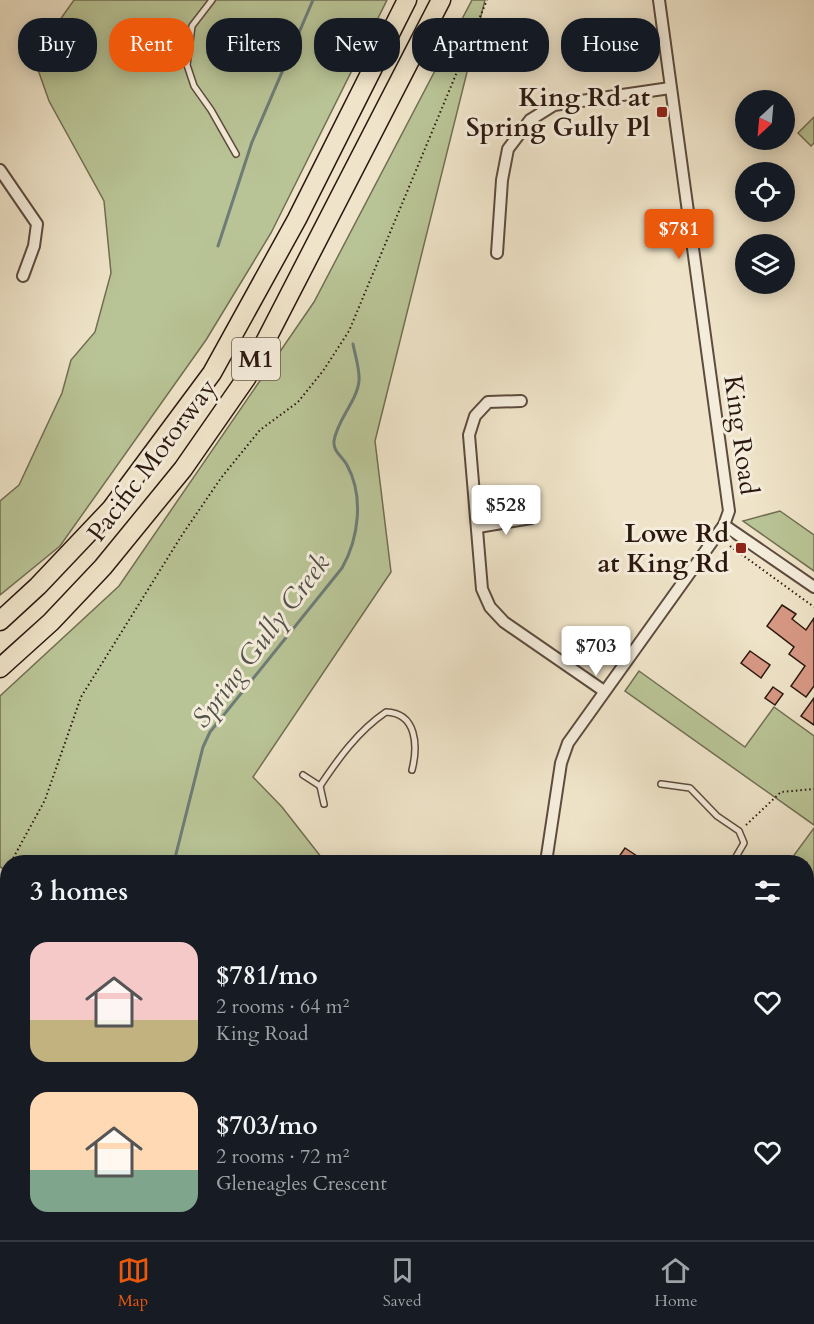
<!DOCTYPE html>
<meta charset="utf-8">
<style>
:root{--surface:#171b24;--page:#20242c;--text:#f1f3f6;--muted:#9ea1a6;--line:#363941;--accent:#ea580c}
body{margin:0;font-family:Cardo,serif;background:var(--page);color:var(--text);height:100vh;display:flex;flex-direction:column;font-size:22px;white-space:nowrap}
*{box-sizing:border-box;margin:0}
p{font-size:20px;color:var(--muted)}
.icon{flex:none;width:33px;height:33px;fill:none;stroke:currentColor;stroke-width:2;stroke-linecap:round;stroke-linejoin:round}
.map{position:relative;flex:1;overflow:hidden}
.drawer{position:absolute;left:0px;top:855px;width:814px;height:386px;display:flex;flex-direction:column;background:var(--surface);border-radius:24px 24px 0 0;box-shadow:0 3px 15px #0003}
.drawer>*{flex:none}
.guide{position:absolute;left:18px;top:18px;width:778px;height:54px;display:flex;gap:12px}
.needle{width:39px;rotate:206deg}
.buttons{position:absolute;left:735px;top:90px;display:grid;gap:12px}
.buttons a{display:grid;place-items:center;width:60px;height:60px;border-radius:50%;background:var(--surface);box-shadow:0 3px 15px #0003;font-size:30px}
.price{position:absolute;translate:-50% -51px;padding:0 14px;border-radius:6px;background:#fff;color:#222;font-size:20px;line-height:39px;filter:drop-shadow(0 2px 3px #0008)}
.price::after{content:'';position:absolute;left:50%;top:36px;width:18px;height:14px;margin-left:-9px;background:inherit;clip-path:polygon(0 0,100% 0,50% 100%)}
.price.active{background:var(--accent);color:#fff}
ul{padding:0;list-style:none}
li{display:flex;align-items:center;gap:18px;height:150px;padding:0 30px}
li span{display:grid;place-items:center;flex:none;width:168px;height:120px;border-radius:18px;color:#555}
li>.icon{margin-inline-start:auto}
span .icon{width:72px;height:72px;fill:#fffc;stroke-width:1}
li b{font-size:26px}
h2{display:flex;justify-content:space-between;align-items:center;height:72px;padding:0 30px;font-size:26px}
.tag{padding:0 21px;border-radius:24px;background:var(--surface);box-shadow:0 3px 15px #0003;font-size:21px;line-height:54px}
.tag.active{background:var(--accent);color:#fff}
.tabs{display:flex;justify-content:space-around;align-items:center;height:84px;border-top:2px solid var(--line);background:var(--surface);font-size:16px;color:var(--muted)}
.tabs a{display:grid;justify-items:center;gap:3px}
.tabs .active{color:var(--accent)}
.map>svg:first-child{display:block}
</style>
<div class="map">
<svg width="814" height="1240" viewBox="0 0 814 1240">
<rect width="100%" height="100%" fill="#efe4c9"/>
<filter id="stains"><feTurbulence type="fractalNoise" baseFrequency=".00333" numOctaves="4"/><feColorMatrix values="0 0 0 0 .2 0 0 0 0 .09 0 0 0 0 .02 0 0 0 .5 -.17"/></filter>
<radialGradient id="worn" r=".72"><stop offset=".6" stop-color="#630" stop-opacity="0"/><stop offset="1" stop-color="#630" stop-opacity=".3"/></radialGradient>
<!-- green -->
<g fill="#b9c496" stroke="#726e53" stroke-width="1.5">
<polygon points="74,0 387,0 271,233 206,340 60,546 0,595 0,501 19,485 62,393 71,360 95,332 111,273 104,201 49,101 36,64 50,34"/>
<polygon points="472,0 485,0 375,441 391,572 253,777 282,807 325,862 8,862 7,871 0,867 0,696 119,586 314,302"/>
<polygon points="814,117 814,143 811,146 798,133"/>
<polygon points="780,511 814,535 814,571 743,521"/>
<polygon points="639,671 745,747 774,707 814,736 814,825 625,691"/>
<polygon points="814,828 814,964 807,961 807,862 789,862"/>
<path d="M7,908L8,1233H294L291,1240H0V986L7,972C0,949 0,930 7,908Z"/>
</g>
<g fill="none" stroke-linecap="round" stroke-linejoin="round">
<!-- stream -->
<g stroke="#6e7c77" stroke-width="3">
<polyline points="218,246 252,142 313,0"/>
<path d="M174,862L203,747L210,732L342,568C359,538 364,496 347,465C342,456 333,452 334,441C337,420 357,401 359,381C360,369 355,355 353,344"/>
<polyline points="0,1155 8,1147"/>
<polyline points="0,1177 8,1181"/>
<polyline points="105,1233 113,1240"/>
</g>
</g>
<!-- building -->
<g fill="#d89985" stroke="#2c1810" stroke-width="1.5">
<polygon points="782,605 796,614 792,619 806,630 814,618 814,686 806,697 791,686 805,666 789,654 794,647 767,626"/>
<polygon points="750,651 770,665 761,678 741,663"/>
<polygon points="773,687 783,694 775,705 765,698"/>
<polygon points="814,698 814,725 801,716"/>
<polygon points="625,848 646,862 624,862 618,858"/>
</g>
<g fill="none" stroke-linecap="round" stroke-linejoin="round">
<defs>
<g id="service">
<polyline points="212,0 192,26 187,65 194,86 211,110 236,154"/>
<polyline points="303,775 320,786 324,804"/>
<polyline points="661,784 690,788 717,816 739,831 744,843 733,862"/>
<path d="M320,786C338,759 358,731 386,712C417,713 418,746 412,770"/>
<polyline points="807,969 814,970"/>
<polyline points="807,1222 814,1216"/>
<polyline points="359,1233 373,1240"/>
<polyline points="519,1233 534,1233"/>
<polyline points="729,1233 738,1240"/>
<polyline points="326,1240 330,1233"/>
<polyline points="578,1240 583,1233"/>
<polyline points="787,1240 795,1233"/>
<polyline points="805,1240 814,1225"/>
</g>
<g id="minor">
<polyline points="0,170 37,224 34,246 23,276"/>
<polyline points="497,253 502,180 508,149 530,120 554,105 670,88"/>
<polyline points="521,401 488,402 475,416 469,435 482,589 490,607 504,622 604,691"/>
<polyline points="724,525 814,587"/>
<polyline points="478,527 531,518"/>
<polyline points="546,862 561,763 568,743 724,525 729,511 659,0"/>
<polyline points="807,1099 814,1101"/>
</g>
<g id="motorway">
<polyline points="0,621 38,586 111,509 212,373 297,219 407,0"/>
<polyline points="0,668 51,622 103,567 183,469 247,377 441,0"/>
</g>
</defs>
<!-- service casing -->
<use href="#service" stroke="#5d4b3e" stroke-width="8"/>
<!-- minor casing -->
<use href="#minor" stroke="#5d4b3e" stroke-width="14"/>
<!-- motorway casing -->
<use href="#motorway" stroke="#2c1810" stroke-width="21"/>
<!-- path -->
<g stroke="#2c1810" stroke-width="2" stroke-dasharray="1.5 3" stroke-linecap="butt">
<polyline points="730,546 814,607"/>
<polyline points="746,825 781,792 814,789"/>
<polyline points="11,862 45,800 81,697 182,535 221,478 260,430 298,402 323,371 349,331 487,0"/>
<polyline points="0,880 8,869"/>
<polyline points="0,1055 8,1054"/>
<polyline points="807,1114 814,1115"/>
<polyline points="215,1233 224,1240"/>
<polyline points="288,1240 309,1233"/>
</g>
<!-- service -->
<use href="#service" stroke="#f5eddc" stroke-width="5"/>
<!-- minor -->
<use href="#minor" stroke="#f5eddc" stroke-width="10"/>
<!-- motorway -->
<use href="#motorway" stroke="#efe4c9" stroke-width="18"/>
</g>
<!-- markers -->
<g fill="#8f2418" stroke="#f5eddc" stroke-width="2">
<rect x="656" y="106" width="12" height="12" rx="3"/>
<rect x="735" y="542" width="12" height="12" rx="3"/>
</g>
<g text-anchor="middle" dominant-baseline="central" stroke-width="6" stroke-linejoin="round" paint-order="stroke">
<!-- shield labels -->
<rect fill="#f5eddc" stroke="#68584d" stroke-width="1.5" x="232" y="338" width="48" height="42" rx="4.5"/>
<g font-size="24" font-weight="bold" fill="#2c1810">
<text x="256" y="359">M1</text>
</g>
<!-- poi labels -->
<g font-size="26" font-weight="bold" fill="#2c1810" stroke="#f5eddc" text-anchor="end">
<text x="650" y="97">King Rd at<tspan x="650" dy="30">Spring Gully Pl</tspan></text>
<text x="729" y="533">Lowe Rd<tspan x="729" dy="30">at King Rd</tspan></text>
</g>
<!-- street labels -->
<g font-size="26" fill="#2c1810" stroke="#f5eddc">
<text transform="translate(741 435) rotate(82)">King Road</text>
<text transform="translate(152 460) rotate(-53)">Pacific Motorway</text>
</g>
<!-- water labels -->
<g font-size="27" font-style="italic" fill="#52524c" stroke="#f5eddc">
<text transform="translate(261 641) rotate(-53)">Spring Gully Creek</text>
</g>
</g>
<rect width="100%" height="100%" filter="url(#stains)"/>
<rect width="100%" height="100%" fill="url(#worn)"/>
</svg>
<div class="buttons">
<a><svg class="needle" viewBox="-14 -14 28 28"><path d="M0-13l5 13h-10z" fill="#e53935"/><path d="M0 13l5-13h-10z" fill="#9ea1a6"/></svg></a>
<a><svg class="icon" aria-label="locate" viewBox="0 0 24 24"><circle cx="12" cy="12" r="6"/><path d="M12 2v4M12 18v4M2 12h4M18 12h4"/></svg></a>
<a><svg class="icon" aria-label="layers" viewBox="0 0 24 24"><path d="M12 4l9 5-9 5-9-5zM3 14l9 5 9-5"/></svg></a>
</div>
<b class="price active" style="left:679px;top:260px">$781</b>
<b class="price" style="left:506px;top:536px">$528</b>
<b class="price" style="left:596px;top:677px">$703</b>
<div class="guide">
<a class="tag">Buy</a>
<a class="tag active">Rent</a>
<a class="tag">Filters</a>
<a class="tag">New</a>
<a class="tag">Apartment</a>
<a class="tag">House</a>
</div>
<section class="drawer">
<h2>3 homes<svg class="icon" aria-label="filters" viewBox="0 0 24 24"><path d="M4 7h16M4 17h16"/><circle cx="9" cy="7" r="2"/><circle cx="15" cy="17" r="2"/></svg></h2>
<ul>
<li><span style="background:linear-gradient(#f6c9c9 65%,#c2b280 0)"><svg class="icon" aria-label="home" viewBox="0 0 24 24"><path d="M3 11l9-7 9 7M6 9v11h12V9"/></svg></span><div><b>$781/mo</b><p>2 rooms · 64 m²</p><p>King Road</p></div><svg class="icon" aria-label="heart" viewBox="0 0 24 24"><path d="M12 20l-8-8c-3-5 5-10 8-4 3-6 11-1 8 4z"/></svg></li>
<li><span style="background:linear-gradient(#ffd9b3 65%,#7fa58c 0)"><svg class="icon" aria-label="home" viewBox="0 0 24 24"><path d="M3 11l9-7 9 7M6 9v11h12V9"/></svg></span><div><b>$703/mo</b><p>2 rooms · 72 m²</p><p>Gleneagles Crescent</p></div><svg class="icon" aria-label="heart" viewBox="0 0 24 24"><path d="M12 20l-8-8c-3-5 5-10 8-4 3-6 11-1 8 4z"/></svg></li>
</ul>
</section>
</div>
<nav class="tabs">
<a class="active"><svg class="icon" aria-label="map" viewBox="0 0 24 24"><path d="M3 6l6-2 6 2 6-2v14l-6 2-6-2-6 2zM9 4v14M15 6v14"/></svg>Map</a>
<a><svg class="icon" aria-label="saved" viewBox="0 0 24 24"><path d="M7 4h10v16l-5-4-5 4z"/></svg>Saved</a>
<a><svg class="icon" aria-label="home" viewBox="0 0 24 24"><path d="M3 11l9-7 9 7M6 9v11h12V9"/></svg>Home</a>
</nav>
